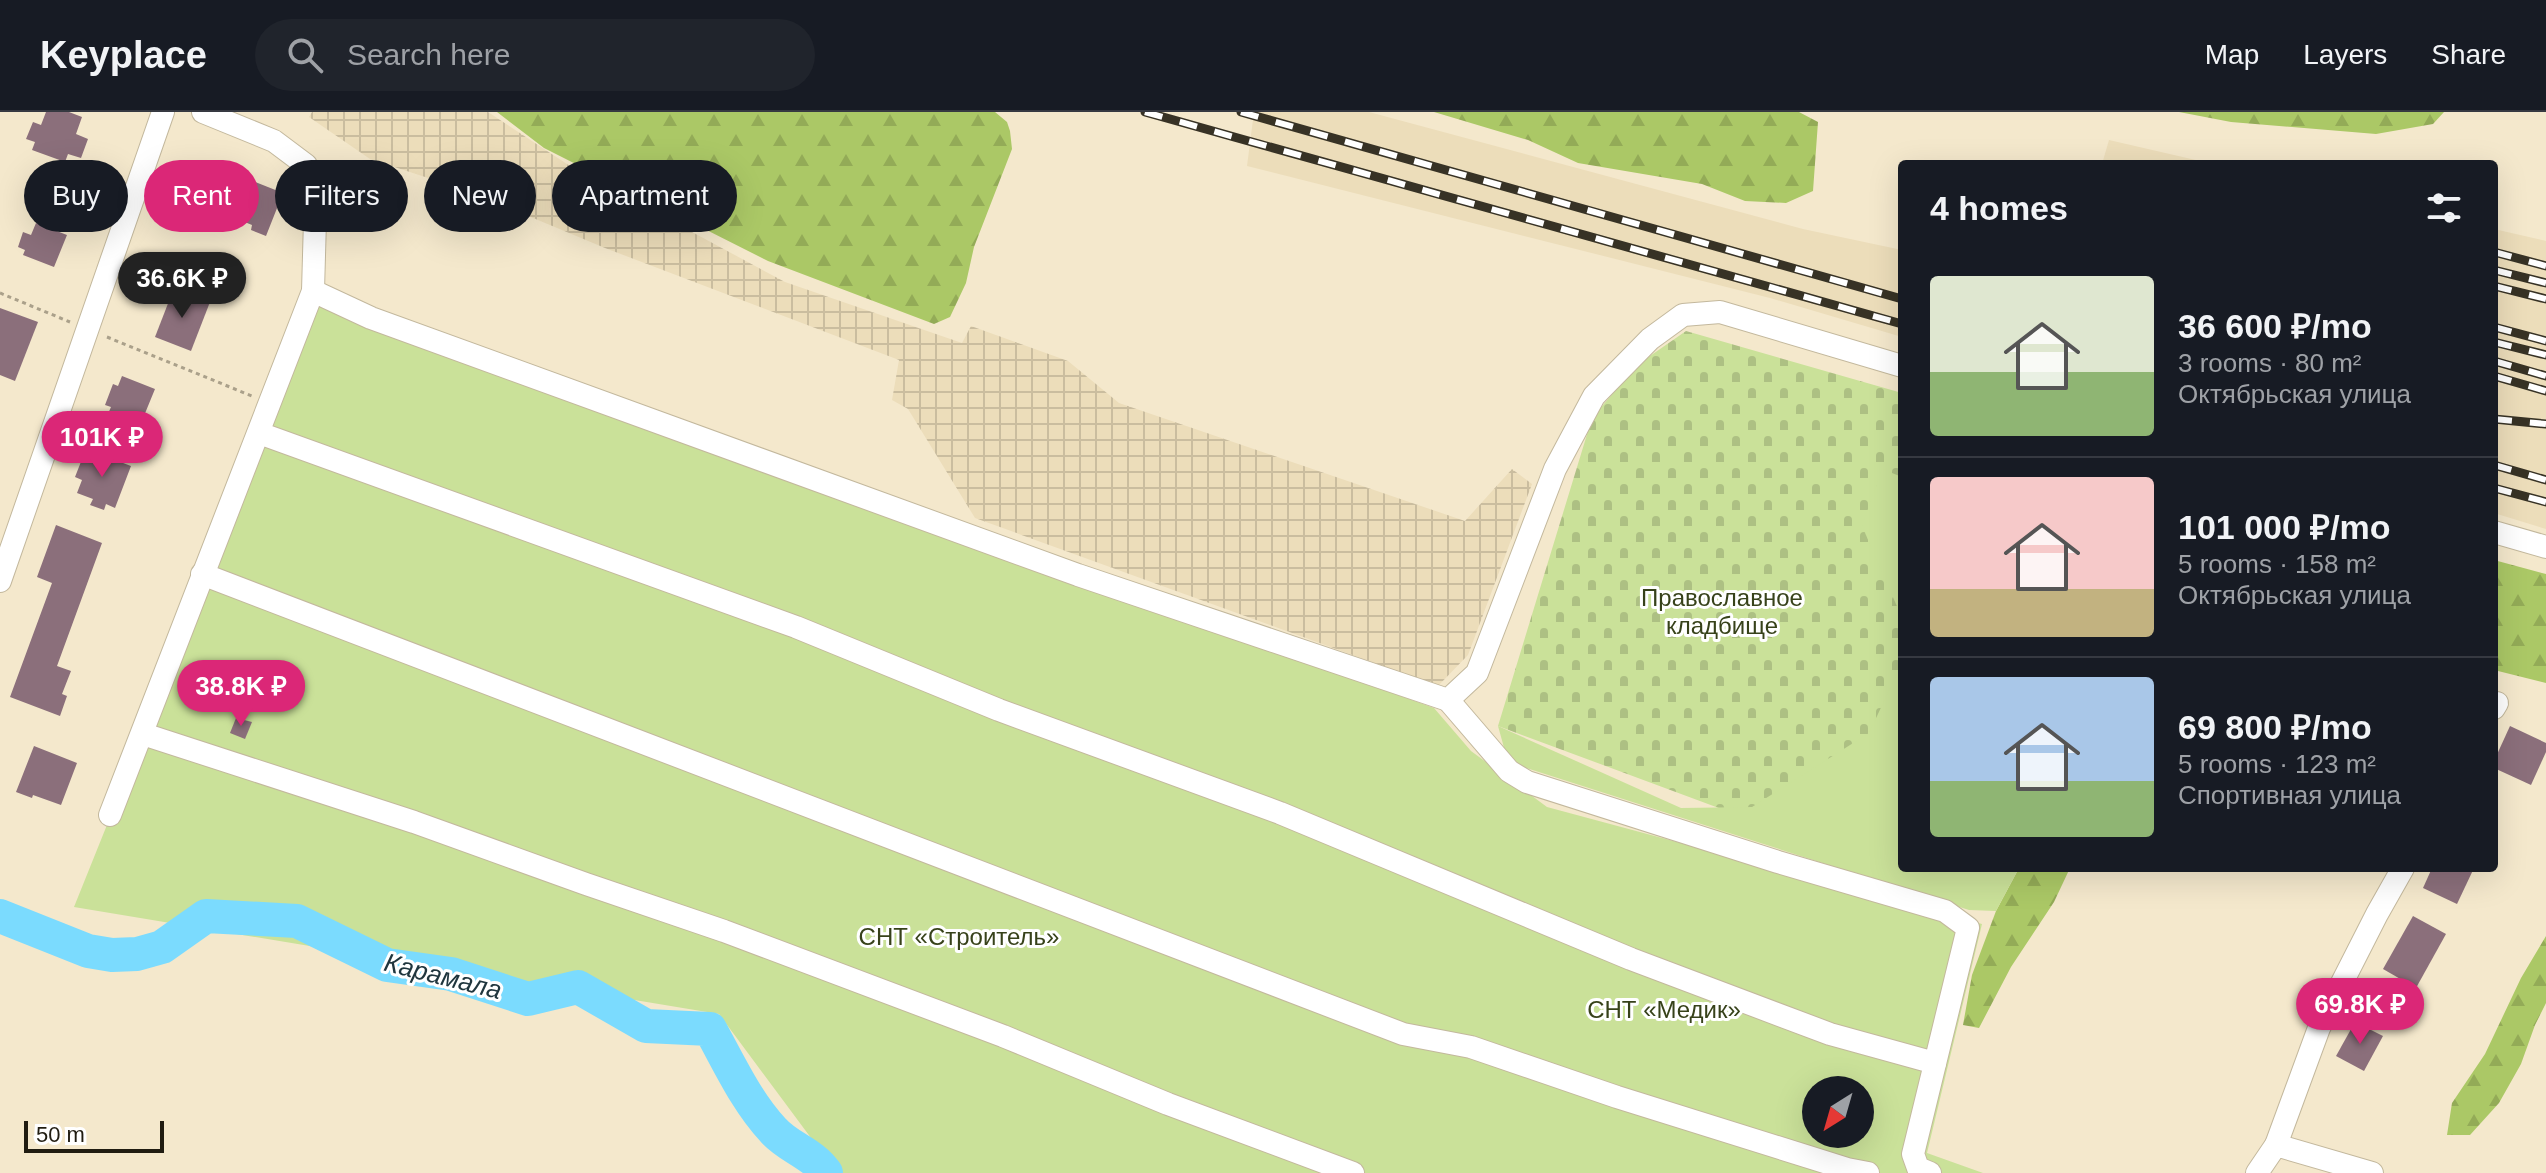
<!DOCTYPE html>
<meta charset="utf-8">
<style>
:root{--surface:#171b24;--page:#20242c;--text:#f1f3f6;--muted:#9ea1a6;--line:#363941;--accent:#db2777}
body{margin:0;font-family:Arial,sans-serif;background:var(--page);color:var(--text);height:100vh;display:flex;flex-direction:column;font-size:30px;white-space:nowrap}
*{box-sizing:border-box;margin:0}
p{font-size:26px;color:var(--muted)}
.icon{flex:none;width:44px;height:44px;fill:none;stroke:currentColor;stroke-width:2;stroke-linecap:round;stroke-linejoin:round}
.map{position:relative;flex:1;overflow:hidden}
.sheet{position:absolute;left:1898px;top:48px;width:600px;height:712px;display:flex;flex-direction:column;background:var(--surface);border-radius:8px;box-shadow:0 8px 32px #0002}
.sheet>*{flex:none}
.top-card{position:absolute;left:24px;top:48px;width:760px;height:72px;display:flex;gap:16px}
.needle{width:52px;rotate:217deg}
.tools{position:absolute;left:1802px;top:964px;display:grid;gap:16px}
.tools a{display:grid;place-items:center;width:72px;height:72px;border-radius:50%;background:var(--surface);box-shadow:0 8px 32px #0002;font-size:40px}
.scale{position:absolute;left:24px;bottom:20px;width:140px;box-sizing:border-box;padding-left:8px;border:4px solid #201c11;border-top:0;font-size:22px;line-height:28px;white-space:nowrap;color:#201c11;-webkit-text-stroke:6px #fff;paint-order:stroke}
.price{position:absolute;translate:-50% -68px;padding:0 18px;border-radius:28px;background:var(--accent);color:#fff;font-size:26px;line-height:52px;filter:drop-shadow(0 2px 4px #0008)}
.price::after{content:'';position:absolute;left:50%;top:48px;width:24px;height:18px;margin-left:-12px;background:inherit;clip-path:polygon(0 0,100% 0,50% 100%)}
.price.active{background:#222;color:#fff}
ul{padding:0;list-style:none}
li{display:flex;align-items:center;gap:24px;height:200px;padding:0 32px}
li+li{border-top:2px solid var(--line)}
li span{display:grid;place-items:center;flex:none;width:224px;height:160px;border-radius:8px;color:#555}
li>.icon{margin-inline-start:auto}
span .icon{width:96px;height:96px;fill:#fffc;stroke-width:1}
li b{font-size:34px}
h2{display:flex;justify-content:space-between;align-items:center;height:96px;padding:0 32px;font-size:34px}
.tag{padding:0 28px;border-radius:36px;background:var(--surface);box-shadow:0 8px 32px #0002;font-size:28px;line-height:72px}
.tag.active{background:var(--accent);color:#fff}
header{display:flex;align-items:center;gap:48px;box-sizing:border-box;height:112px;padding:0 40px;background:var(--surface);border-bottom:2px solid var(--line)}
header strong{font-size:38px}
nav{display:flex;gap:44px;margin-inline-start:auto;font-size:28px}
.search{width:560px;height:72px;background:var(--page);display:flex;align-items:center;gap:20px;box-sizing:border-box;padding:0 28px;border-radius:44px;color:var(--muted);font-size:30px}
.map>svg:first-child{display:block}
</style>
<header>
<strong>Keyplace</strong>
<div class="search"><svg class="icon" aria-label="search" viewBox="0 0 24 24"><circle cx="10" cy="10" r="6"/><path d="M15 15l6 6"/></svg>Search here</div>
<nav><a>Map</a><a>Layers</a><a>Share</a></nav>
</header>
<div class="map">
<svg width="2546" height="1061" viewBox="0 0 2546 1061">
<defs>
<pattern id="industrial-grid" width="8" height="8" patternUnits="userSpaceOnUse" patternTransform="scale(2)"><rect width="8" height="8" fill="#ecddba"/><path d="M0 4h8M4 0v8" fill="none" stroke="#cabd9f"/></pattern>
<pattern id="forest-firs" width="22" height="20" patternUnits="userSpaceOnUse" patternTransform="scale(2)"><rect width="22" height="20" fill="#abc866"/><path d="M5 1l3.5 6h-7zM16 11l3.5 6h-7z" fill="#93ab57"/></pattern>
<pattern id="cemetery-stones" width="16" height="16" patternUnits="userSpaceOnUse" patternTransform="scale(2)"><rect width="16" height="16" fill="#cae199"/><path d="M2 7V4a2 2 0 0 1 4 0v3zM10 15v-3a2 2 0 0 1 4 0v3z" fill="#adc083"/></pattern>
</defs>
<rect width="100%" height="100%" fill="#f4e8cc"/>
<!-- built -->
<g fill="#ecddba">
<polygon points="1254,0 1369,0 1803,117 1902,138 1902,225 1770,186 1247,54"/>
<polygon points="2109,28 2213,52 2102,52"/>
<polygon points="2494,117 2546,129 2546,417 2494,401"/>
</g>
<!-- industrial -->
<polygon fill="url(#industrial-grid)" points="312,0 488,0 573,56 785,170 962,231 971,214 1068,249 1119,291 1465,409 1512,357 1532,372 1468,543 1438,574 975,406 908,297 892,288 899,248 605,136 471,80 370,47 309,5"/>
<!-- forest -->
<g fill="url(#forest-firs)">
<polygon points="497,0 995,0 1007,10 1010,19 1012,37 974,135 966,171 950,205 934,212 768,149 544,36"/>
<polygon points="1434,0 1799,0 1818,10 1813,79 1786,91 1745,89 1702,72 1578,51 1528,28"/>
<polygon points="2179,0 2444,0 2433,12 2376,22 2231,10"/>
<polygon points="2494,448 2546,462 2546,571 2494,558"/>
<polygon points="2019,756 2070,756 2054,790 2011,855 1979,916 1963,913 1972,863 1996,799"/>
<polygon points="2546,824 2546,891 2535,913 2521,952 2499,991 2470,1023 2447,1023 2452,991 2485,942 2521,866"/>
</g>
<!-- cemetery -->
<polygon fill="url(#cemetery-stones)" points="1686,219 1902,281 1902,756 1996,799 1498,614 1592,306 1637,253"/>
<!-- garden -->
<g fill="#cae199" fill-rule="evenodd">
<path d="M316,193L1434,596L1471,639L1547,695L1982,812L1927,1041L1983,1061H837L719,902L74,795ZM1816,978H1860V1022H1816Z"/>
<polygon points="1882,357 1902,365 1902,506 1862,414"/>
<polygon points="1902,551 1902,756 2019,756 1996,799 1969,798 1508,650 1498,614 1681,696 1752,695 1869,621"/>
</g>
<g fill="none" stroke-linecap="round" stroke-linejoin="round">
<!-- river -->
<path stroke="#7bdbfe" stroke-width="34" d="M0,804L88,839L112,843L137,842L162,835L206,804L297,809L387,853L451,862L528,887L578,875L646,914L710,917C729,951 746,989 773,1018C789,1036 811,1040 826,1061"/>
</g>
<!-- building -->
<g fill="#8b6f7b">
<polygon points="46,0 69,0 82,5 76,22 88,27 81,46 68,42 65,50 32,38 35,30 26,27 33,10 41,13"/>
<polygon points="235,62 283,81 266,124 251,118 252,113 220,100"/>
<polygon points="36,111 67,123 54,155 23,143 25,138 18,135 23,120 31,123"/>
<polygon points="174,176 210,190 191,239 155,225"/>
<polygon points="0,196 38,210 15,269 0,263"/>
<polygon points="122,264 155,277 139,316 107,304 111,295 105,293 113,272 118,274"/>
<polygon points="86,337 131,354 115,396 106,392 104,398 90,393 93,387 77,381 82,368 75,365"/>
<polygon points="56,413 102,431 57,554 71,559 62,582 67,584 60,604 10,585 52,471 37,465"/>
<polygon points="236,606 252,610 245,627 230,621"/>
<polygon points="2510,614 2546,631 2546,640 2531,673 2494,656 2494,649"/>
<polygon points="34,634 77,651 61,693 33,683 32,686 16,680"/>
<polygon points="2432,756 2474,756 2457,792 2423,776"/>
<polygon points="2413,804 2446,822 2416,876 2383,857"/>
<polygon points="2355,910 2383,924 2364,959 2336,944"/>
</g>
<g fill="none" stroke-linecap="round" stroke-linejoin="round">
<defs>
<g id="minor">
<polyline points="313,179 371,206 1078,463 1448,588 1477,561 1555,357 1594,284 1650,227 1683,203 1720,200 1902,254"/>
<polyline points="259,321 796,515 999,598 1280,701 1631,847 1830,922 1935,951"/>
<polyline points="2494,420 2546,435"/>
<polyline points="202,462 1403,922 1471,935 1617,985 1847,1057 1868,1061"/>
<polyline points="0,469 163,0"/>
<polyline points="1448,588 1509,659 1527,670 1778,750 1945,799 1968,816 1913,1042 1918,1056 1930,1061"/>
<polyline points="2494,596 2497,591"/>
<polyline points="143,622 414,710 586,772 724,819 1003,924 1168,992 1353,1061"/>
<polyline points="110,703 313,179 315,108 306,53 274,29 203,0"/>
<polyline points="2276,1033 2319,916 2377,802 2403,756"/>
<polyline points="2257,1061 2276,1033 2372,1061"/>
</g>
</defs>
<!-- minor casing -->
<use href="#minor" stroke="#c3b89d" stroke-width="24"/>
<!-- path -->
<g stroke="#aaa08a" stroke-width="3" stroke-dasharray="4 4" stroke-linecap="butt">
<polyline points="0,181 70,210"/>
<polyline points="107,225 252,284"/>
</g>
<!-- minor -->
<use href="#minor" stroke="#fff" stroke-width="22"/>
<defs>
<g id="rail">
<polyline points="1145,0 1902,212"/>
<polyline points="1241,0 1902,187"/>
<polyline points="2494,140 2546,154"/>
<polyline points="2494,158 2546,171"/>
<polyline points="2494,174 2546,187"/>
<polyline points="2494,215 2546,229"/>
<polyline points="2494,230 2546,243"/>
<polyline points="2494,249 2546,264"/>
<polyline points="2494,264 2546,279"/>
<polyline points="2494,307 2546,312"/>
<polyline points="2494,353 2546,368"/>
<polyline points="2494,376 2546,390"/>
</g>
</defs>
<!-- rail casing -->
<use href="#rail" stroke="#373225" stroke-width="9"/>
<!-- rail -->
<use href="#rail" stroke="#fff" stroke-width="6" stroke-dasharray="18" stroke-linecap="butt"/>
</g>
<g text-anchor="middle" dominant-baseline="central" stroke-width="6" stroke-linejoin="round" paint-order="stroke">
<!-- park labels -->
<g font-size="24" fill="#37421a" stroke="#fff">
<text x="1722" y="485">Православное<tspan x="1722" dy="28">кладбище</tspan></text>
<text x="959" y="824">СНТ «Строитель»</text>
<text x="1664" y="897">СНТ «Медик»</text>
</g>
<!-- water labels -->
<g font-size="26" font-style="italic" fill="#20363e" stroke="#fff">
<text transform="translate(443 864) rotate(14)">Карамала</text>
</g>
</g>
</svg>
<div class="tools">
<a><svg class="needle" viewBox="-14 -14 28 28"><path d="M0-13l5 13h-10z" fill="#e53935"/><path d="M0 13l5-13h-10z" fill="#9ea1a6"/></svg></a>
</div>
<div class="scale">50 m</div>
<b class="price active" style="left:182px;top:208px">36.6K ₽</b>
<b class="price" style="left:102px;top:367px">101K ₽</b>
<b class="price" style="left:241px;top:616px">38.8K ₽</b>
<b class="price" style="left:2360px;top:934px">69.8K ₽</b>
<div class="top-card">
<a class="tag">Buy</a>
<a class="tag active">Rent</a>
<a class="tag">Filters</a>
<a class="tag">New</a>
<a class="tag">Apartment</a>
</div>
<section class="sheet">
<h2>4 homes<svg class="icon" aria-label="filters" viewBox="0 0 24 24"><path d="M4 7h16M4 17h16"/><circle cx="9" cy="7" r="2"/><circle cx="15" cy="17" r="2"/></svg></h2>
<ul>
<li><span style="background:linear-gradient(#dfe7d0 60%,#8fb573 0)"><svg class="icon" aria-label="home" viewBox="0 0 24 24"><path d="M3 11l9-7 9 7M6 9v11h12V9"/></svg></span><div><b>36 600 ₽/mo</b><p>3 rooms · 80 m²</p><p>Октябрьская улица</p></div></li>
<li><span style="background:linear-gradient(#f6c9c9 70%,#c2b280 0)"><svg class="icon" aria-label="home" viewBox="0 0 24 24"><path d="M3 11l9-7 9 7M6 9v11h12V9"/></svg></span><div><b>101 000 ₽/mo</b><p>5 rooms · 158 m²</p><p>Октябрьская улица</p></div></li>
<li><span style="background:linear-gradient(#a9c7e8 65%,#8fb573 0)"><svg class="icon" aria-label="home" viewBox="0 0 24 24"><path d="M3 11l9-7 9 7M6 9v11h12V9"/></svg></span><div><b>69 800 ₽/mo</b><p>5 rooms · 123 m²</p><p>Спортивная улица</p></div></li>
</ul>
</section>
</div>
